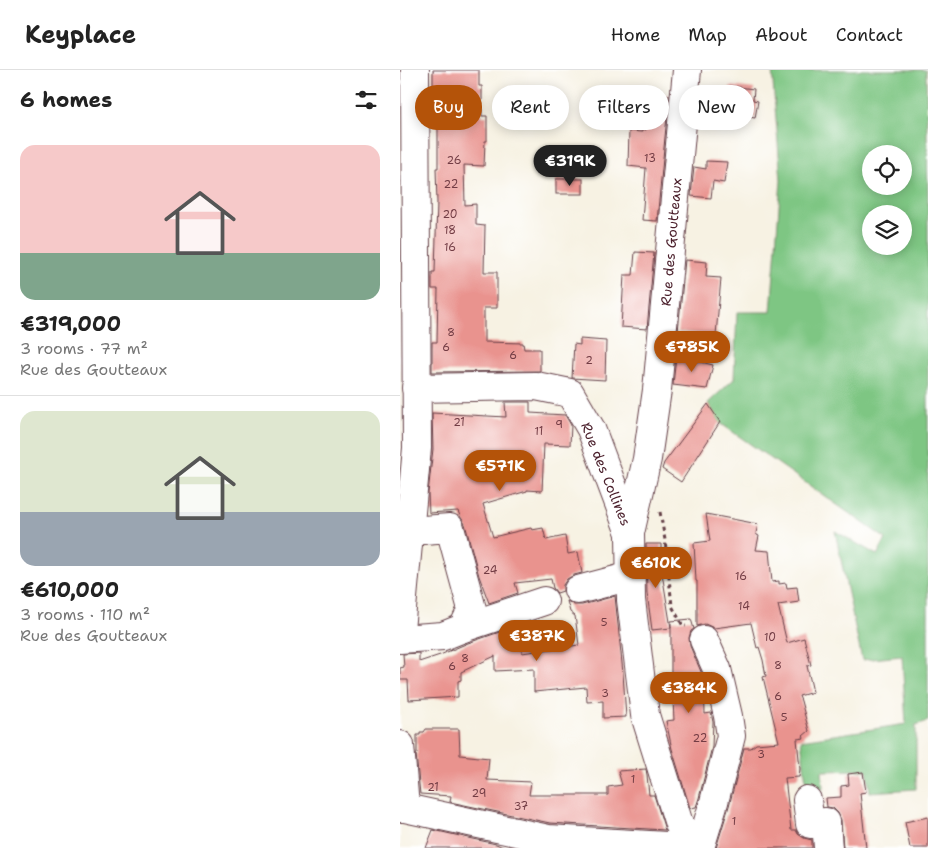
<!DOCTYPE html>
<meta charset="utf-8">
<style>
:root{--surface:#fff;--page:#f6f6f6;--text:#222;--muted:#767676;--line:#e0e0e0;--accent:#b45309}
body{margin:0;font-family:"Shantell Sans",sans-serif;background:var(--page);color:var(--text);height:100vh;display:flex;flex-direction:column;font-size:19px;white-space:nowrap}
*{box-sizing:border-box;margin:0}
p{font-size:16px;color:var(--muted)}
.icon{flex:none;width:28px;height:28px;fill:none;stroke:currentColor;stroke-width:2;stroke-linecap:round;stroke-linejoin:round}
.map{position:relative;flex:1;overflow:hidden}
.details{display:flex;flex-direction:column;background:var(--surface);width:400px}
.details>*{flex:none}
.hud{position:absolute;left:15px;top:15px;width:438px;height:45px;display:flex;gap:10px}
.buttons{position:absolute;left:462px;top:75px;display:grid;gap:10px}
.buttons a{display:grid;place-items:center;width:50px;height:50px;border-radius:50%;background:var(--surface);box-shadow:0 2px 12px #0003;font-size:25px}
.price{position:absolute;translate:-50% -42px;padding:0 11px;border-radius:18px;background:var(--accent);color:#fff;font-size:16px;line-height:32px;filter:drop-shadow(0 1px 2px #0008)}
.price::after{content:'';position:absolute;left:50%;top:30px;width:15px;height:11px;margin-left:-8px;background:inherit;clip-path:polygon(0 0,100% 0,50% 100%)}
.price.active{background:#222;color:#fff}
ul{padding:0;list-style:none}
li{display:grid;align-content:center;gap:10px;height:265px;padding:0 20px}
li+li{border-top:1px solid var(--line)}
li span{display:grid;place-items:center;height:155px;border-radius:15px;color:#555}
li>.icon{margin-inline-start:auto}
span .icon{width:90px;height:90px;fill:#fffc;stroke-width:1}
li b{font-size:21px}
h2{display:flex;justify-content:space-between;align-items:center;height:60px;padding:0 20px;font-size:21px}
.tag{padding:0 18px;border-radius:22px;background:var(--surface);box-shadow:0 2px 12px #0003;font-size:18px;line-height:45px}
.tag.active{background:var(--accent);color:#fff}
header{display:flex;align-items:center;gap:30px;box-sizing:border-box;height:70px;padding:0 25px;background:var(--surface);border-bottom:1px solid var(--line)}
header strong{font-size:24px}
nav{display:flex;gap:28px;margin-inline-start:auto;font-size:18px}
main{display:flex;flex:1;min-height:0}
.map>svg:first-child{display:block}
</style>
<header>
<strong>Keyplace</strong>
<nav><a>Home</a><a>Map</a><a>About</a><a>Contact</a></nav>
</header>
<main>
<section class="details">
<h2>6 homes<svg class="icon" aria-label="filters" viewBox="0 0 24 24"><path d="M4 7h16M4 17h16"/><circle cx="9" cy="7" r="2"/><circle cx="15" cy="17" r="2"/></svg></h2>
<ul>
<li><span style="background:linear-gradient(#f6c9c9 70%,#7fa58c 0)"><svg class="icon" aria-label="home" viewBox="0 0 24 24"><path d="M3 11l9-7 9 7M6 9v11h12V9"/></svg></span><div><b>€319,000</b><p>3 rooms · 77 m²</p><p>Rue des Goutteaux</p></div></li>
<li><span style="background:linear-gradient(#dfe7d0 65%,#9aa5b1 0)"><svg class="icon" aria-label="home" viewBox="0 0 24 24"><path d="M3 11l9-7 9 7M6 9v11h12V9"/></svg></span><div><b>€610,000</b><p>3 rooms · 110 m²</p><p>Rue des Goutteaux</p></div></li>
</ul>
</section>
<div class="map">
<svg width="528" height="778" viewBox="0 0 528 778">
<rect width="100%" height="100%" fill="#fff"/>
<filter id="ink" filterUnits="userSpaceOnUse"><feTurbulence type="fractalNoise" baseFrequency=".02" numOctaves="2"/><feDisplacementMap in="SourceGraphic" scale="10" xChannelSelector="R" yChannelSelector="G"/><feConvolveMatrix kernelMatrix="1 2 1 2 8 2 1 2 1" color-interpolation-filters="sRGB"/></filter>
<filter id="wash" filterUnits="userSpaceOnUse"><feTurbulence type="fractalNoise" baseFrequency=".0096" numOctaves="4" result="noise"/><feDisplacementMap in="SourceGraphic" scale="20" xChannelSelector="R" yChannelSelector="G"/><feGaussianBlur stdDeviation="1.12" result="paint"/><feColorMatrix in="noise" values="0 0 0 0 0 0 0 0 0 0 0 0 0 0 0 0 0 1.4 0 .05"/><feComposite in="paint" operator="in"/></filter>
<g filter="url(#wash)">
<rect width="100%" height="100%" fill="#f7f2e3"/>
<!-- green -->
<path fill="#7ec683" stroke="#647257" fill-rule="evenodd" d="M372,0H526L528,135V651L516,655V719L470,722L467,700L422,701L423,719L407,720L401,670L506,654L502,586L462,590L435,461L477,485L486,469L320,353L308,333L334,309L337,242H371L381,110ZM471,84H504V116H471ZM471,144H504V176H471Z"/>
<g id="blocks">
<!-- building -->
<g fill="#e9938e">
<polygon points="33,0 79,0 79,16 82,16 82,46 87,46 87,71 85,71 84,96 64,95 65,135 76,134 76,155 85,156 84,202 97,202 97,238 84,238 84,272 123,273 124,279 140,279 140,301 32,302 32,272 37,272 38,219 32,219 32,202 35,202 37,132 36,98 38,98 38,56 33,56"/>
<polygon points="330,16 354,19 353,30 358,31 355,48 343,46 342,52 318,49 321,26 329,27"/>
<polygon points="249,23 269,25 257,151 242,150 246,98 228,96 229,61 242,62 242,59 246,60"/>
<polygon points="306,91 327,92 324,113 313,111 311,128 291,126 294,97 306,99"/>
<rect x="156" y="109" width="27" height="15"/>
<polygon points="235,182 254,183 247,259 221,257 224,205 233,205"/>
<polygon points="285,190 307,192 306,207 321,208 316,265 278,262"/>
<polygon points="180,269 206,271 205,310 172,308 174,274 180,275"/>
<polygon points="276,286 313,295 307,319 273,315"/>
<polygon points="105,332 130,332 130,343 165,345 171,355 170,375 144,374 142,421 127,420 127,421 83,434 93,467 131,458 132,460 143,458 146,470 165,466 168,484 178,482 182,503 174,505 167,509 163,515 163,521 157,523 153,518 151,509 115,513 118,523 89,533 79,506 65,454 60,446 58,441 29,443 28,423 33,379 32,343 106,347"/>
<polygon points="308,334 320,352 281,412 262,399 264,393"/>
<polygon points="306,444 358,454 356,463 357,465 359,466 356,480 369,481 372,512 379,511 379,514 386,513 387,518 397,517 399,532 378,535 387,573 404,568 411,595 407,596 413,622 399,626 401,631 409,661 403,666 404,668 397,669 400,699 399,707 385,708 391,760 396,760 398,764 404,768 412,770 412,778 316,778 329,736 344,678 351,678 356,674 379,672 363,607 366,606 363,590 359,577 357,578 351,553 314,558 305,554 297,556 297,511 296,511 294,473 310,471"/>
<polygon points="246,474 261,474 261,497 271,558 252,560 247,523"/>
<polygon points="215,526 223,603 226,647 203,648 203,631 187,632 186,617 134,622 134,599 95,601 95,586 61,602 61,610 58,611 58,627 9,630 8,610 0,610 0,598 4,597 3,584 19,583 19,592 40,585 68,573 117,556 118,578 122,578 122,583 179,575 175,546 170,542 167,531 174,535 182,535"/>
<polygon points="291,549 294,559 291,561 289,568 290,576 302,604 304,610 305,644 311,643 313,652 312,677 299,728 296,737 290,738 272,679 266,651 274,650 272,610 271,610 271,551"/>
<polygon points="26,659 59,659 60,685 89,688 87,710 131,712 129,725 208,725 208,717 222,715 218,701 246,699 247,705 249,725 254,725 265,760 150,753 50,732 51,726 20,724 16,684 17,684 17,665 20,665 20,662 24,662"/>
<polygon points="463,702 466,722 460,723 466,778 443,778 441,750 438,743 433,738 427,737 426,728 441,727 441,716 449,715 448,704"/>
<polygon points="528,747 528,778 510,778 505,752"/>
<polygon points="33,760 96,774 105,778 26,778"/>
</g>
</g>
</g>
<g filter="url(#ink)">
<use href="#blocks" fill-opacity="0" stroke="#643f47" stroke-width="1"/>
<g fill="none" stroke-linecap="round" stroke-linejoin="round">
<defs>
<g id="minor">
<polyline points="287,0 257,320 247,389 230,463 231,530 245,645 279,754 300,778"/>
<polyline points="16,318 136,316 170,323 191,359 230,463"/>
<polyline points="178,520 231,506"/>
<polyline points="63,558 144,531"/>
<polyline points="0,560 17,378 15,0"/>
<polyline points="0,569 43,566 63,558 72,539 50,458 10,461"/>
<polyline points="0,675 5,738"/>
<polyline points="407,730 410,754 426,752 428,778"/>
<polyline points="0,738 5,738 148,769 300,778 314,732 331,666 328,646 317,599 304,570"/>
</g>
</defs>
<!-- minor casing -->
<use href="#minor" stroke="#643f47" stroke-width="30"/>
<!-- path -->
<polyline stroke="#643f47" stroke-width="3" stroke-dasharray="4 4" stroke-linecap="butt" points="260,442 265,470 272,536 283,556 286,556"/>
<!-- minor -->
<use href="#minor" stroke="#fff" stroke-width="28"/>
</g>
</g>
<g text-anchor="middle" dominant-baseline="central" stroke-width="4" stroke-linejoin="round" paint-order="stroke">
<!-- number labels -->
<g font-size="11" fill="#723c44">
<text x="250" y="88">13</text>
<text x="54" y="90">26</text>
<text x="51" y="114">22</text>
<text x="50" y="144">20</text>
<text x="50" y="160">18</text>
<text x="50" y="177">16</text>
<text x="51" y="262">8</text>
<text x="46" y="277">6</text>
<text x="113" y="285">6</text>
<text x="189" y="290">2</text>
<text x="59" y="352">21</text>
<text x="159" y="354">9</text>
<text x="139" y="361">11</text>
<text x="90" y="500">24</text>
<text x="341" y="506">16</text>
<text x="344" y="536">14</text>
<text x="204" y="552">5</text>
<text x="370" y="567">10</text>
<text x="65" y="588">8</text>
<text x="378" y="595">8</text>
<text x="52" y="596">6</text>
<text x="205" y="623">3</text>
<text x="378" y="626">6</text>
<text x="384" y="647">5</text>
<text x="300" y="668">22</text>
<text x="361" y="684">3</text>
<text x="233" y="709">1</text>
<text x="33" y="717">21</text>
<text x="79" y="723">29</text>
<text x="121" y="736">37</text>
<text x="334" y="751">1</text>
</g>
<!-- street labels -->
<g font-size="14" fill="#4a1f2b" stroke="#fff">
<text transform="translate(271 172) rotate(-85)">Rue des Goutteaux</text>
<text transform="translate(206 404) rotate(68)">Rue des Collines</text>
</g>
</g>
</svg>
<div class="buttons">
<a><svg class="icon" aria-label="locate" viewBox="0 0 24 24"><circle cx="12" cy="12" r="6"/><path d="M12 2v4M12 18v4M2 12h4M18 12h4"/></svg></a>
<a><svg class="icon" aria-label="layers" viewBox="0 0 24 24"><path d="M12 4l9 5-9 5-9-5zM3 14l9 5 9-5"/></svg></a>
</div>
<b class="price active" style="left:170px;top:117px">€319K</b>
<b class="price" style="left:292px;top:303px">€785K</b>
<b class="price" style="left:100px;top:422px">€571K</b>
<b class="price" style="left:256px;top:519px">€610K</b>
<b class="price" style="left:137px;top:592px">€387K</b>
<b class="price" style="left:289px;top:644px">€384K</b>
<div class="hud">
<a class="tag active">Buy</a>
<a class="tag">Rent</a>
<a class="tag">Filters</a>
<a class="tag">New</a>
</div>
</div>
</main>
